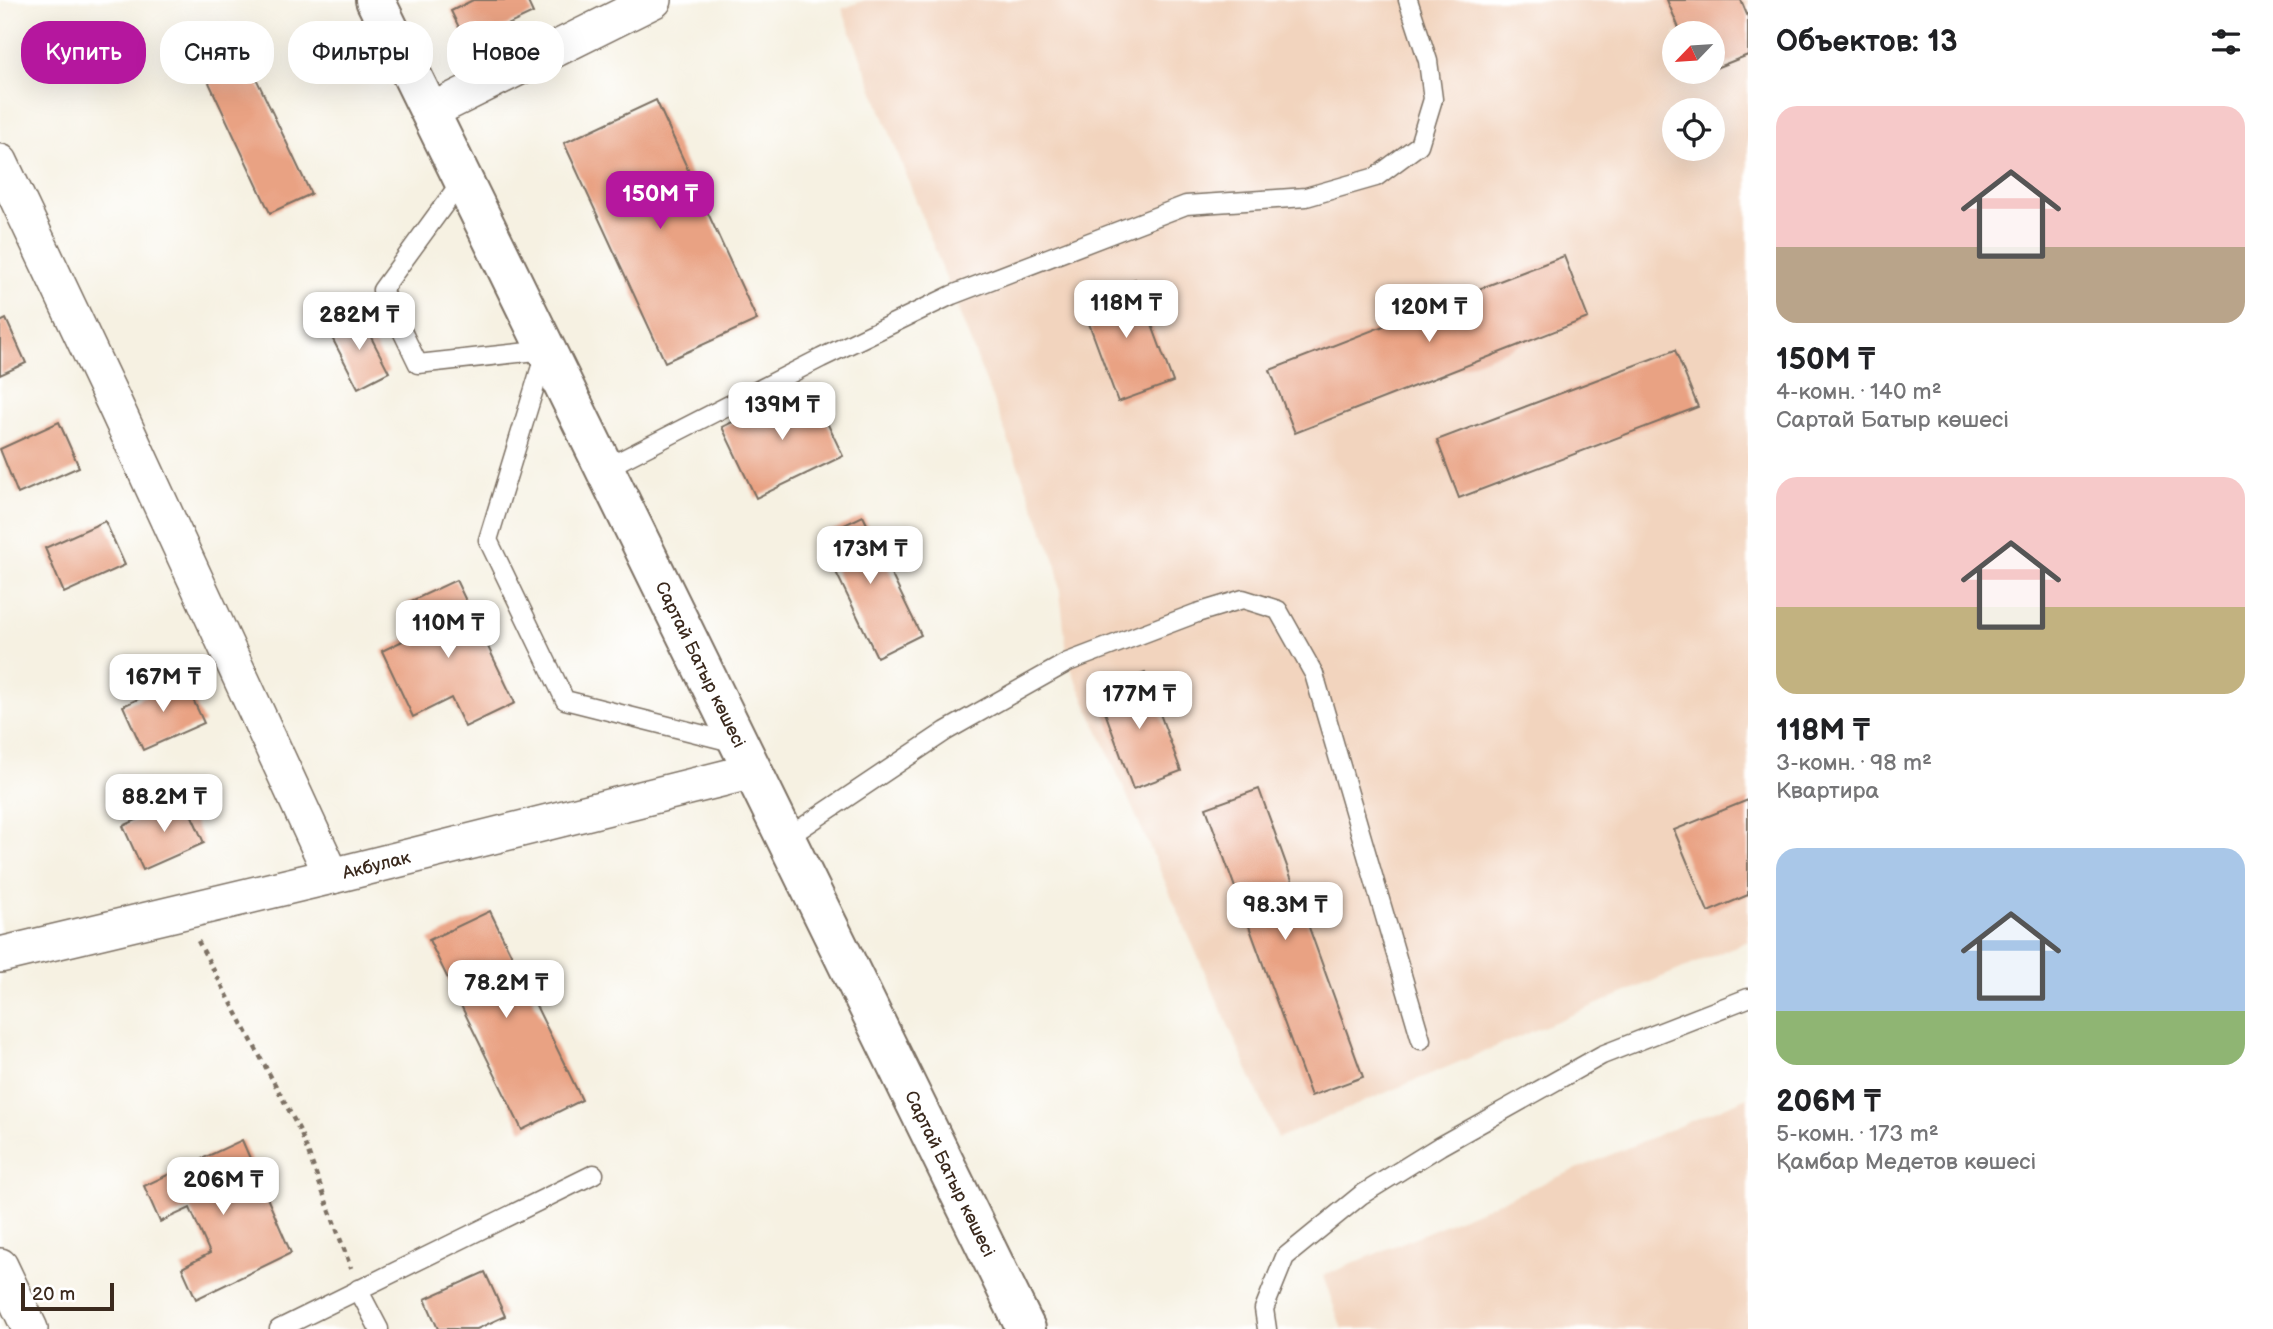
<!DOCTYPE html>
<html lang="ru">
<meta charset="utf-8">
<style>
:root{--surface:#fff;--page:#f2f2f2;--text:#202124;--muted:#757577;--accent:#b5179e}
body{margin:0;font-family:"Balsamiq Sans",sans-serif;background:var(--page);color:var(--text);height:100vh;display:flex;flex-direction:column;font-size:26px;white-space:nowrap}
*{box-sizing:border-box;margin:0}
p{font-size:23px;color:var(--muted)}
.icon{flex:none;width:38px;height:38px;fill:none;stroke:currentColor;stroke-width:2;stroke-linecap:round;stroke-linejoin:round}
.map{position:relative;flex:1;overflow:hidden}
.panel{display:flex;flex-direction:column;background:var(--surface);width:525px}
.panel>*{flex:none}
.hud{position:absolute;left:21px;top:21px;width:665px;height:63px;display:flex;gap:14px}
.needle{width:46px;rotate:245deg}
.controls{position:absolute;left:1662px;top:21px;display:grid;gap:14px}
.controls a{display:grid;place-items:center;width:63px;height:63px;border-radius:50%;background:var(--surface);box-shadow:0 7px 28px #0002;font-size:35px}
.scale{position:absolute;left:21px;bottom:18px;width:93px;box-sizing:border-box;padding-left:7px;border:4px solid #3b2a1e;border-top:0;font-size:19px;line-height:24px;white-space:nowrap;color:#3b2a1e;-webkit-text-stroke:5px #fff;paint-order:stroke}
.price{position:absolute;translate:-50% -60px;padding:0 16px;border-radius:14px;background:#fff;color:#222;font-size:23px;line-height:46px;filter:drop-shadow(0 2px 4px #0008)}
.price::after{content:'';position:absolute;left:50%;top:42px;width:21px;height:16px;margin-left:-10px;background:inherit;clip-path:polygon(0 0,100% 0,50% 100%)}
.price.active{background:var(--accent);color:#fff}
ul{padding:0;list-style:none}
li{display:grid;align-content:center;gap:14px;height:371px;padding:0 28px}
li span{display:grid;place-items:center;height:217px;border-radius:21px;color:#555}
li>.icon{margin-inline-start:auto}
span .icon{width:126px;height:126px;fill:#fffc;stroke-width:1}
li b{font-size:30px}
h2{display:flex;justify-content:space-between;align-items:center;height:84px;padding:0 28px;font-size:30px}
.tag{padding:0 24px;border-radius:28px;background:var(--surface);box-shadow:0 7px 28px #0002;font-size:24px;line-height:63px}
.tag.active{background:var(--accent);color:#fff}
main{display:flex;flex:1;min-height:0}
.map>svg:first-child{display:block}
</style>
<main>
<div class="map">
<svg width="1748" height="1329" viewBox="0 0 1748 1329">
<rect width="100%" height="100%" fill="#fff"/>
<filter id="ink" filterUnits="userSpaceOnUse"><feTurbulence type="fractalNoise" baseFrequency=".0143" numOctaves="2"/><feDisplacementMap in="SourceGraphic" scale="14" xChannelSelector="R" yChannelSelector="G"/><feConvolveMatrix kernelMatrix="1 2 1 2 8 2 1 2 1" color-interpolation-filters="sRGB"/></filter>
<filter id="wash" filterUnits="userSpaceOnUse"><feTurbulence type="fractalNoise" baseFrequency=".00686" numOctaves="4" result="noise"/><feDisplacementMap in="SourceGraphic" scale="28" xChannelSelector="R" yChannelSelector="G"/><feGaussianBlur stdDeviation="1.57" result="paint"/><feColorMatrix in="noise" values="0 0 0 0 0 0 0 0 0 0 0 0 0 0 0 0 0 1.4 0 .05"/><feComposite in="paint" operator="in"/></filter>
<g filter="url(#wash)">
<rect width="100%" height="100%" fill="#f6f1e2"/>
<!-- built -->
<g fill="#f2d4be" fill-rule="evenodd">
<path d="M865,0H1748V941L1278,1138L1068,662L1057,566L842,9ZM1675,33H1713V72H1675ZM1675,110H1713V149H1675Z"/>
<polygon points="1748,1097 1748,1329 1342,1329 1323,1276"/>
</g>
<g id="blocks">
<!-- building -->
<g fill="#e9a283">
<polygon points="473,0 527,0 533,13 467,44 451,11"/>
<polygon points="1667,0 1741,0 1748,17 1748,55 1713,69 1713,33 1681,33"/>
<polygon points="237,38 311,194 270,213 197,57"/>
<polygon points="656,100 757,320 665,362 564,143"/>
<polygon points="1564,256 1588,318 1295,433 1270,370"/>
<polygon points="1135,279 1173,382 1118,402 1080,299"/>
<polygon points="360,316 389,372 358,388 329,332"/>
<polygon points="6,319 26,363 0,375 0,322"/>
<polygon points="1675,350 1698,407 1459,498 1437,440"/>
<polygon points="809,385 843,456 756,498 722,427"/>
<polygon points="59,422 79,467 18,494 0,449"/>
<polygon points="863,516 921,635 877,657 819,537"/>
<polygon points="105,521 125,565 64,593 45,548"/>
<polygon points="456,580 515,703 465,727 451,698 413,717 382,651 421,632 407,603"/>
<polygon points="1145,673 1181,771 1133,789 1097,690"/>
<polygon points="183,678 204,723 143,750 123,706"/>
<polygon points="1259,789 1363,1077 1311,1096 1206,808"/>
<polygon points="184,798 204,843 143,870 123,826"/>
<polygon points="1748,800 1748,895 1708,912 1674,830"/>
<polygon points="490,911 582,1100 522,1130 429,940"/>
<polygon points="242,1140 291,1253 196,1299 182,1268 210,1253 190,1208 160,1222 144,1186"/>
<polygon points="485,1272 505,1316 477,1329 438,1329 425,1299"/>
</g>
</g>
</g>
<g filter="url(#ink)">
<use href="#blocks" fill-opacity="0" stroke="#7c7063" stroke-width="2"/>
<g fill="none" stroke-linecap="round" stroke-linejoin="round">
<defs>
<g id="lane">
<polyline points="463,179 382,290 418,364 546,350 488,540 565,700 736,743"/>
<polyline points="604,469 821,358 952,295 1186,205 1306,197 1376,177 1419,145 1433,99 1428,61 1408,0"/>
<polyline points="785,839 946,731 1068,662 1197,613 1243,599 1278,610 1314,674 1421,1040"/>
<polyline points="358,1289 379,1329"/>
<polyline points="279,1329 594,1174"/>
<polyline points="1267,1329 1264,1309 1285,1257 1361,1195 1440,1146 1602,1055 1748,998"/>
</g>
<g id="street">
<polyline points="431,111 654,0"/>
<polyline points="0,162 115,405 332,876"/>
<path id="s1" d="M0,955L332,876L753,771"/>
<polyline points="0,1266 30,1329"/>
</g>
<g id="highway">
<path id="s2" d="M375,0L1026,1329"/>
</g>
</defs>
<!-- lane casing -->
<use href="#lane" stroke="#7c7063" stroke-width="21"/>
<!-- street casing -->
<use href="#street" stroke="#7c7063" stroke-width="38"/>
<!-- highway casing -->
<use href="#highway" stroke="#7c7063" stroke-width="42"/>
<!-- path -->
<polyline stroke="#7c7063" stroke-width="4.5" stroke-dasharray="5 5" stroke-linecap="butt" points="198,941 300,1131 351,1268"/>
<!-- lane -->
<use href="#lane" stroke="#fff" stroke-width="18"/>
<!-- street -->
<use href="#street" stroke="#fff" stroke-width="35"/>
<!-- highway -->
<use href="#highway" stroke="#fff" stroke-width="38"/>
</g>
</g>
<g text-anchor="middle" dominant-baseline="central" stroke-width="5" stroke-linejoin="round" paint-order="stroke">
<!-- street labels -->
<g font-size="18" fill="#3b2a1e" stroke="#fff">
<text stroke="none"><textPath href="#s2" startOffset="740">Сартай Батыр көшесі</textPath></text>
<text stroke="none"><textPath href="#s1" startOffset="387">Акбулак</textPath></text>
<text stroke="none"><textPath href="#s2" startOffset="1307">Сартай Батыр көшесі</textPath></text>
</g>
</g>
</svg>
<div class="controls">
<a><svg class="needle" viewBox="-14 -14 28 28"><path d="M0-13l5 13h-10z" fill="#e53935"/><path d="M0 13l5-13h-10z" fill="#757577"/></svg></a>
<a><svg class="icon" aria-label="locate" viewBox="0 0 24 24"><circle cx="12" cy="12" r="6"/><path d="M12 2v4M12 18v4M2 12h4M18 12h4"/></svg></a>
</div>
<div class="scale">20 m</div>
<b class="price active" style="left:660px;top:231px">150M ₸</b>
<b class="price" style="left:1126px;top:340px">118M ₸</b>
<b class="price" style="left:1429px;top:344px">120M ₸</b>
<b class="price" style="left:359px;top:352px">282M ₸</b>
<b class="price" style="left:782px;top:442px">139M ₸</b>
<b class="price" style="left:870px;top:586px">173M ₸</b>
<b class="price" style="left:448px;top:660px">110M ₸</b>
<b class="price" style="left:163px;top:714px">167M ₸</b>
<b class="price" style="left:1139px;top:731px">177M ₸</b>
<b class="price" style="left:164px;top:834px">88.2M ₸</b>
<b class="price" style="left:1285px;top:942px">98.3M ₸</b>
<b class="price" style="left:506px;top:1020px">78.2M ₸</b>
<b class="price" style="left:223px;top:1217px">206M ₸</b>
<div class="hud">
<a class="tag active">Купить</a>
<a class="tag">Снять</a>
<a class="tag">Фильтры</a>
<a class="tag">Новое</a>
</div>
</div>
<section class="panel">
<h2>Объектов: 13<svg class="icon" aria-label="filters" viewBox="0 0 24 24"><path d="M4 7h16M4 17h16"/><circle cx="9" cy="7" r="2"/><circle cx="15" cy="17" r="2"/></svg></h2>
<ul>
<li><span style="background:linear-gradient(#f6c9c9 65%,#b9a48a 0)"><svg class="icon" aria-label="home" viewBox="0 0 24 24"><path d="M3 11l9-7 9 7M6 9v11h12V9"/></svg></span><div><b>150M ₸</b><p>4-комн. · 140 m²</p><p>Сартай Батыр көшесі</p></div></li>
<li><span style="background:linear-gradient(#f6c9c9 60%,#c2b280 0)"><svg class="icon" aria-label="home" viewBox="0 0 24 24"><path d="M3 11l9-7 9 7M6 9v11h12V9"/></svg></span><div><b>118M ₸</b><p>3-комн. · 98 m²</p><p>Квартира</p></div></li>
<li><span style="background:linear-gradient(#a9c7e8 75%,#8fb573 0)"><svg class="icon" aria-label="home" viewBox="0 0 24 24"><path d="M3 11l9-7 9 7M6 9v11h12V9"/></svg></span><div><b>206M ₸</b><p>5-комн. · 173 m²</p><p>Қамбар Медетов көшесі</p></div></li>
</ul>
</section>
</main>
